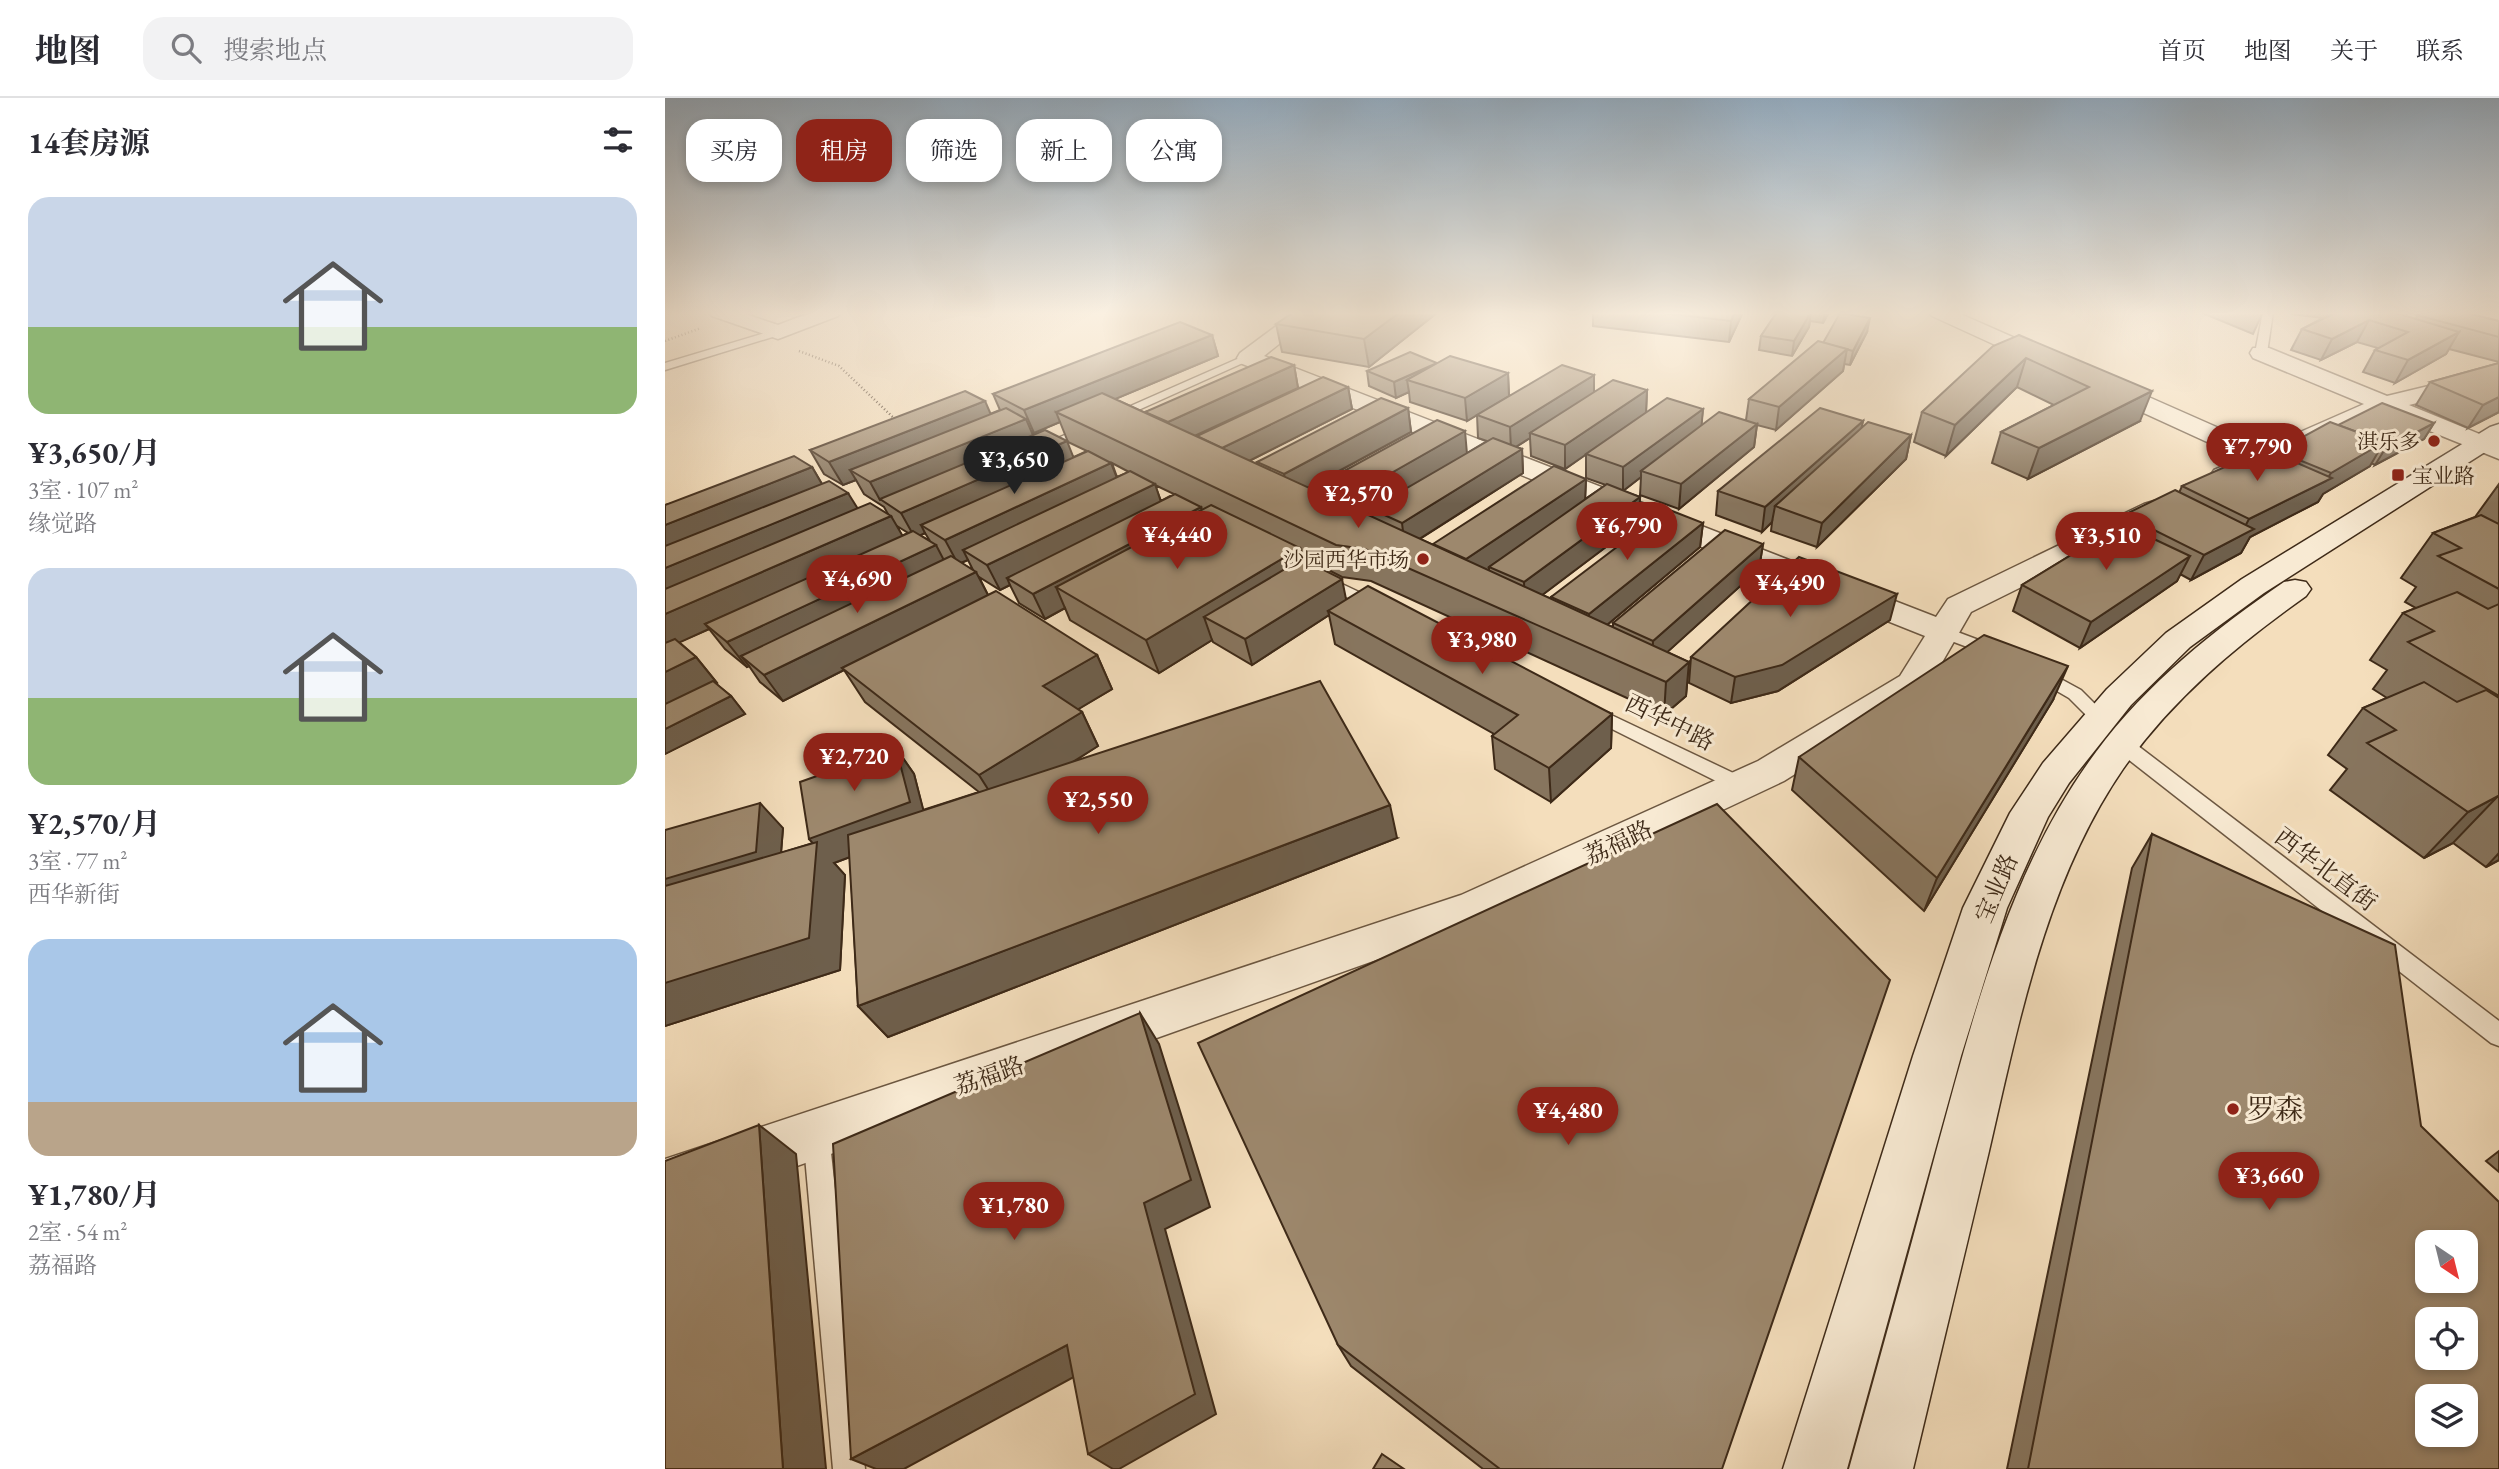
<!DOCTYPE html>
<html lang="zh">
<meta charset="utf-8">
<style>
:root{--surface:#fff;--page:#f2f2f3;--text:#2b2b33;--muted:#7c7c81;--line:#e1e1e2;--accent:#8f2418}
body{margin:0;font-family:"EB Garamond","Noto Serif SC",serif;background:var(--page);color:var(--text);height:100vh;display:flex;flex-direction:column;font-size:26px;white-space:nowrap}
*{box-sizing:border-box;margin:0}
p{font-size:23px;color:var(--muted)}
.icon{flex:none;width:38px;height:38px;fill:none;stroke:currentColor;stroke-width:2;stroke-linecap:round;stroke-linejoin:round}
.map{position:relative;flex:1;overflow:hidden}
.side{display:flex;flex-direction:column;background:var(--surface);width:665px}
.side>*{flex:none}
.top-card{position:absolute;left:21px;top:21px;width:665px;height:63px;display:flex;gap:14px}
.needle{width:46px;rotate:145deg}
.buttons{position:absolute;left:1750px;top:1132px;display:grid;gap:14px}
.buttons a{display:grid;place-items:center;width:63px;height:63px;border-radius:14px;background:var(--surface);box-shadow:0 4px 10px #0003;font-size:35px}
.price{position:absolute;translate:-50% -60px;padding:0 16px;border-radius:24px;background:var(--accent);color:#fff;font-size:23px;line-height:46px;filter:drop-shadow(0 2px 4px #0008)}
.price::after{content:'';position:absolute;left:50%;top:42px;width:21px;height:16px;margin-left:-10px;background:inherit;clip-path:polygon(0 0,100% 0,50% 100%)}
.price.selected{background:#222;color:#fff}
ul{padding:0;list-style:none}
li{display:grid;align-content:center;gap:14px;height:371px;padding:0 28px}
li span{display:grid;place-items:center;height:217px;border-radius:21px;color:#555}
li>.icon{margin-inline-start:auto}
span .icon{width:126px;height:126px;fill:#fffc;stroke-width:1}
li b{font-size:30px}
h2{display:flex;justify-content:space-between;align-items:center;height:84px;padding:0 28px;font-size:30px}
.tag{padding:0 24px;border-radius:21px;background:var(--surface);box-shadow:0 4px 10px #0003;font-size:24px;line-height:63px}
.tag.selected{background:var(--accent);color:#fff}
header{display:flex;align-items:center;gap:42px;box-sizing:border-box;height:98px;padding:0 35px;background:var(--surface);border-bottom:2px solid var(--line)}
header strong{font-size:33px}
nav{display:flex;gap:38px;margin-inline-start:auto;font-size:24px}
.search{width:490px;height:63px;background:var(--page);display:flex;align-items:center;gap:18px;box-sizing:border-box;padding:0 24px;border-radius:21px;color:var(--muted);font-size:26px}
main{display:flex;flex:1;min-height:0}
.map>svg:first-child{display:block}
</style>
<header>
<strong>地图</strong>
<div class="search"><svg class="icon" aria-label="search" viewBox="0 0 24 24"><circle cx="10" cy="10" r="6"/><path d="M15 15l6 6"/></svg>搜索地点</div>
<nav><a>首页</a><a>地图</a><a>关于</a><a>联系</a></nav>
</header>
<main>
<section class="side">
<h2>14套房源<svg class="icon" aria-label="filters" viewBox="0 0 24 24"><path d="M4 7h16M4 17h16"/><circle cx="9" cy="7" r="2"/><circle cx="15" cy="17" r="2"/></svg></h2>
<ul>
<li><span style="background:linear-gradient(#c9d6e8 60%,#8fb573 0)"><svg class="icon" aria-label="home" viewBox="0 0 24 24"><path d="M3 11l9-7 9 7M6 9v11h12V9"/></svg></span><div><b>¥3,650/月</b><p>3室 · 107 m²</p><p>缘觉路</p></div></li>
<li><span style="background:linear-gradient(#c9d6e8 60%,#8fb573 0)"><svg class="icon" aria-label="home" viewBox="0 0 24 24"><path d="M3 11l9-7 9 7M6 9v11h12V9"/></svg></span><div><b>¥2,570/月</b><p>3室 · 77 m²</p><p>西华新街</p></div></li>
<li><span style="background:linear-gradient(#a9c7e8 75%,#b9a48a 0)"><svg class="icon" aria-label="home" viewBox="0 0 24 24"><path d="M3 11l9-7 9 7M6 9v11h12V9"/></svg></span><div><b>¥1,780/月</b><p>2室 · 54 m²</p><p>荔福路</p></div></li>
</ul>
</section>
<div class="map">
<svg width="1834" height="1371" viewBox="0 0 1834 1371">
<rect width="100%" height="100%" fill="#f4debc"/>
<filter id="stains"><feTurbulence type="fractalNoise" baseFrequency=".00286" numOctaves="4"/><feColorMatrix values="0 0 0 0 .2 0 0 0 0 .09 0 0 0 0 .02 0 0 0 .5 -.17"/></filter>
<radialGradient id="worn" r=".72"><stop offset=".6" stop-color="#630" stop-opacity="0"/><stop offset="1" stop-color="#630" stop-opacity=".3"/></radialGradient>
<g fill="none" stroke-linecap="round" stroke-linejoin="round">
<defs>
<g id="service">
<polygon points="1598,214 1608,214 1602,255 1596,258 1590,255"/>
<polygon points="113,231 118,234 117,236 0,272 0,265"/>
<polygon points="579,258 589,260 389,350 384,351 377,347"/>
<polygon points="656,476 717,505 719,508 711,513 705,511 651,484 648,481 651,478"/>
<polygon points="1279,529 1335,550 1337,554 1329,559 1273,538 1271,534"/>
<polygon points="1372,568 1416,592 1441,617 1444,621 1441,625 1429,625 1404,600 1366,578 1363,574"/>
<polygon points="923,606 1083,682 1086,687 1083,692 1069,692 917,616 914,612 917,608"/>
<polygon points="1457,640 1464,641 1834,923 1834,948 1826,945 1450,651 1448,646 1450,641"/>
<polygon points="151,1024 160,1027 164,1036 200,1371 168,1371 138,1036 142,1027"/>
</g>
<g id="minor">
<polygon points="43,214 74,214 113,227 147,214 177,214 173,218 113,241 47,218"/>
<polygon points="630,214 654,214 599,258 1271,519 1283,501 1479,406 1489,403 1499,406 1503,412 1499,418 1306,514 1260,594 1119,683 826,821 0,1115 0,1061 796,797 1093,663 1235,578 1260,538 575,265 572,260 575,255"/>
<polygon points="1263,214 1291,214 1599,350 1699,306 1588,260 1585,255 1588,250 1604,250 1722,298 1834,271 1834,285 1744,307 1834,344 1834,361 1720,315 1569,384 1559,386 1549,384 1545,378 1549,372 1577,360 1267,218"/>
</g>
<g id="secondary">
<polygon points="1834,326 1834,345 1599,495 1525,549 1466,607 1404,685 1383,719 1342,810 1296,958 1182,1371 1118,1371 1248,958 1298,810 1345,715 1378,665 1442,591 1501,535 1577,481 1825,329"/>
<path d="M1630,482L1641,484L1646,491L1641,498C1572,547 1507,601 1458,671C1381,783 1354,923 1324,1053C1299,1159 1273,1265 1248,1371H1184C1213,1266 1243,1160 1271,1054C1309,916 1344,771 1431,654C1482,585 1549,532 1619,484Z"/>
</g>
</defs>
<!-- service casing -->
<use href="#service" stroke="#6c5741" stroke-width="3"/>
<!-- minor casing -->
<use href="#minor" stroke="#6c5741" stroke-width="3"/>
<!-- secondary casing -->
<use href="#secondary" stroke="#3e2a18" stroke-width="3"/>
<!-- path -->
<g stroke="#3e2a18" stroke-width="2.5" stroke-dasharray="1 2.5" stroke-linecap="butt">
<polyline points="0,243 36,230"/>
<polyline points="134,253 174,268 233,324"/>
</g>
<!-- service -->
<use href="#service" fill="#f8ead3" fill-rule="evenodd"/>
<!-- minor -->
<use href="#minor" fill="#f8ead3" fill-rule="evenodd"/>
<!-- secondary -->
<use href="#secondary" fill="#f8ead3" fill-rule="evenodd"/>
</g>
<!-- wall -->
<g fill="#87755e" stroke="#3e2a18" stroke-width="2" fill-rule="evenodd">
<polygon points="773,214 704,269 617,254 611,226"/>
<polygon points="928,214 1078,214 1064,244 928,228"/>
<polygon points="1112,214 1164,214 1158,225 1145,223 1144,229 1127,258 1094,252 1096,238"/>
<polygon points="1535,214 1598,214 1588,236"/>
<polygon points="1627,214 1743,214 1741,218 1750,221 1756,214 1806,214 1804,216 1834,223 1834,264 1784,251 1781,256 1730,285 1698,274 1710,252 1713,250 1692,244 1656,262 1626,252 1637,231 1658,220 1627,216"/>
<path d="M1202,234L1185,267L1179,266L1178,273L1111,332L1092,327L1089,349L1014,411L975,397L976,379L958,393L975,399L974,424L877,497L886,501V499L1038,425L1035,449L942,527L948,529V525L1098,446L1094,471L1002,554L1024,564L1021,598L999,617L706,483L677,479L638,459V461L681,502L947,616L946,650L886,704L830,671L827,638L829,636L670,546L664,517L587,567L548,544L547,542L494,575L405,522L400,510L380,521L354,505L345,487L335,492L314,479L323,497L432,557L447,591L413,611L417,614L433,648L408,664L732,740L223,939L193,908L185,759L169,765L180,777L175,872L0,928L118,730L116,755L148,745L231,650L249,676L258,712L314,694L200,604L179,572L118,603L95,584L84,568L82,569L60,551L44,531L14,544L31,559L52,585L51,586L66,598L80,616L0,656V407L147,369L157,386L192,410L223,416L219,409L199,396L191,382L178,387L159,376L145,352L325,316L335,312L328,296L547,237L553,258L450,301L480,315V314L629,267L633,290L530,338L533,339L683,289L687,311L584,363L593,367L592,364L743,310L746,334L643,390L649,392L648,390L802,355L822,343L813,340L812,317L802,323L745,304L744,294L731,300L704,288L702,273L772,265L843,275L844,298L929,277V294L982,292L981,315L1038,311L1036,328L1081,322L1084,301L1158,245ZM395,324L403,344L422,353L409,359L368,337L367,334L369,335ZM865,340L866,358L900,371L921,356V380L941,387L920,401L921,381L768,447L755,441L858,375L857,351L851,349ZM447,365L464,374L452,379ZM490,387L509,396L496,403ZM706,413L707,419L700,416ZM232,428L243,435L237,438ZM260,435L265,443L255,437ZM303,462L308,472L296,465Z"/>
<polygon points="1354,237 1475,323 1363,381 1327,365 1336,334 1389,307 1352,289 1281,358 1249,344 1257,314"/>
<polygon points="1834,265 1834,314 1803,330 1751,307 1765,284"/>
<polygon points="1198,323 1196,330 1246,337 1241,361 1152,449 1106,433 1107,424 1097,434 1051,417 1053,393"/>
<polygon points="1769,325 1759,341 1710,367 1706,365 1705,368 1658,396 1653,404 1585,439 1576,455 1526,482 1515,476 1512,483 1415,550 1348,513 1357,487 1455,427 1459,417 1514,395 1517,388 1610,355 1612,353 1673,327"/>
<polygon points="1834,386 1834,762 1821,769 1788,745 1759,760 1665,692 1682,671 1663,657 1698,610 1722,600 1708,591 1722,572 1705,562 1738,515 1751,510 1740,504 1751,489 1736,480 1768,435 1810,419"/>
<polygon points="1225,522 1113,593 1066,605 1024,585 1026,559"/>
<polygon points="1388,602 1259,813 1127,692 1134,659"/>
<polygon points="1487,736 1756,1028 1834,1371 1342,1371 1467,770"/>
<polygon points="1834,1053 1834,1074 1821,1063"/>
<polygon points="673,1247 1057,1371 818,1371 686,1268"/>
</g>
<!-- shaded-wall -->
<g fill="#6e5f4c" stroke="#3e2a18" stroke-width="2">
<polygon points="735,214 773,214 704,269 699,241"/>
<polygon points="1070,214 1078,214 1064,244 1066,223"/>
<polygon points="1146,214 1144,229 1127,258 1129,243"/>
<polygon points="1160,214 1164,214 1158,225"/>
<polygon points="1205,220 1202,234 1185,267 1188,253"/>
<polygon points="1704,222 1692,244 1656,262 1667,241"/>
<polygon points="1794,234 1781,256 1730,285 1743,262"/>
<polygon points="547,237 553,258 405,320 391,314 395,324 369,335 359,312"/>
<polygon points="1182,251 1178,273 1111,332 1114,309"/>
<polygon points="1361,260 1352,289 1281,358 1290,327"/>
<polygon points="772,265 742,282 744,294 731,300 729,284"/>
<polygon points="629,267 633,290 510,347 503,324"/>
<polygon points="843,275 844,298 802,323 800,300"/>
<polygon points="929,277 929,299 865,335 865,340 846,352 845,329"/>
<polygon points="683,289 687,311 564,373 557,350"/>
<polygon points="982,292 981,315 900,371 900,347"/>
<polygon points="1487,293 1475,323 1363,381 1374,350"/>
<polygon points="1834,299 1834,314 1803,330 1818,307"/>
<polygon points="320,303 330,326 185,372 191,382 178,387 164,364"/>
<polygon points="743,310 746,334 624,400 619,376"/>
<polygon points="1038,311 1036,334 976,373 976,379 958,393 958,369"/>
<polygon points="361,321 371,344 215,402 205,384"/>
<polygon points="1198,323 1193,346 1110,408 1107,424 1097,434 1100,409"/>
<polygon points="1769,325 1759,341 1710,367 1720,351"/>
<polygon points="1092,326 1089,349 1014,411 1016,386"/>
<polygon points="800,333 802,356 682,427 677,403"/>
<polygon points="1246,337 1241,361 1152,449 1157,425"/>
<polygon points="402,343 411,366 256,427 260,435 250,440 236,415"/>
<polygon points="1719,344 1705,368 1658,396 1653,404 1585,439 1576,455 1526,482 1539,457 1575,438 1584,421 1661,383 1666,375"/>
<polygon points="857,351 858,375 740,450 737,425"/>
<polygon points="446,365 455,388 298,452 303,462 293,466 280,442"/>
<polygon points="147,369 161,393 0,459 0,427"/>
<polygon points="921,381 920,405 824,469 824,472 804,486 801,461"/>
<polygon points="490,386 498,410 342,480 345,487 335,492 322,467"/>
<polygon points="183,395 198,419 0,504 0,470"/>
<polygon points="975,399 974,424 860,510 859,484"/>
<polygon points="536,409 543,433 391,489 400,510 380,521 368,496"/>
<polygon points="226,418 240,442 40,526 44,531 0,551 0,516"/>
<polygon points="1038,425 1035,449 924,542 924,516"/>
<polygon points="1098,446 1094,471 987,568 988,543"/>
<polygon points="271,447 284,472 76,558 84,568 82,569 62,544"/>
<polygon points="635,450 643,482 539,519 547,542 494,575 481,542"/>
<polygon points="1525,458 1512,483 1415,550 1426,524"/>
<polygon points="311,474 324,499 177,570 179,572 118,603 99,577"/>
<polygon points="677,481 682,506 663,513 664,517 587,567 580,541"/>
<polygon points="1232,496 1225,522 1113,593 1066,605 1070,579"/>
<polygon points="432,557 447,591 395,622 378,588"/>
<polygon points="31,559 52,585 0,610 0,574"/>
<polygon points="1024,564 1021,598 999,617 1001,584"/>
<polygon points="1403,568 1388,602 1259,813 1272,780"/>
<polygon points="66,598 80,616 0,656 0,631"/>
<polygon points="417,614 433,648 335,710 314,677"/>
<polygon points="947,616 946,650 886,704 884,670"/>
<polygon points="231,650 249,676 263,730 169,765 180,777 175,872 0,928 0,885 151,749 144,741"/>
<polygon points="1833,698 1788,745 1759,760 1803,714"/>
<polygon points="95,705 118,730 114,779 0,814 0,781"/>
<polygon points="725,707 732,740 223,939 193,908"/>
<polygon points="1834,755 1834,762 1821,769"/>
<polygon points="475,915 494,946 545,1109 500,1131 551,1316 454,1371 448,1371 423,1356"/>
<polygon points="94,1027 131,1056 161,1371 118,1371"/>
<polygon points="402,1247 429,1268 239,1371 211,1371 186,1361"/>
</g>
<!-- building -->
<g fill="#9d886d" stroke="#3e2a18" stroke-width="2" fill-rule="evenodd">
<polygon points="629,214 735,214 699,241 611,226"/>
<polygon points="989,214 1070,214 1066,223"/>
<polygon points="1112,214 1146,214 1129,243 1096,238"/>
<polygon points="1672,214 1728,214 1794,234 1743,262 1710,252 1743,234 1704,222 1667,241 1637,231"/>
<polygon points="1756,214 1798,214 1834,223 1834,239 1752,217"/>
<polygon points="1175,215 1205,220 1188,253 1158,245"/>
<polygon points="515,224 547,237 359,312 328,296"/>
<polygon points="1354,237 1487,293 1374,350 1336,334 1424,289 1361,260 1290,327 1257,314 1328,248"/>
<polygon points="1153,243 1182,251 1114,309 1084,301"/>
<polygon points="745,254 772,265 729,284 702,273"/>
<polygon points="785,258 843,275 800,300 742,282"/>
<polygon points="606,259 629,267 503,324 480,314"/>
<polygon points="1834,265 1834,299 1818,307 1765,284"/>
<polygon points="897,267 929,277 845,329 812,317"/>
<polygon points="658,279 683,289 557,350 532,338"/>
<polygon points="948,282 982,292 900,347 865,335"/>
<polygon points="300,293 320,303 164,364 145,352"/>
<polygon points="437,295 1024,564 1001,584 700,451 671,447 391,314"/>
<polygon points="716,300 743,310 619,376 592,364"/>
<polygon points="1002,300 1038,311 958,369 921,356"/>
<polygon points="1717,305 1769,325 1720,351 1716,349 1719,344 1673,327"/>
<polygon points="341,310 361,321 205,384 185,372"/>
<polygon points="1155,310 1198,323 1100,409 1053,393"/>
<polygon points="1054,314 1092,326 1016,386 976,373"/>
<polygon points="772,322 800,333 677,403 648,390"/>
<polygon points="1203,324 1246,337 1157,425 1110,408"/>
<polygon points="1665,324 1719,344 1666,375 1612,353"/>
<polygon points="380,332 402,343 236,415 215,401"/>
<polygon points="828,340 857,351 737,425 706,411"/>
<polygon points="1600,351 1667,380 1584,421 1517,388"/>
<polygon points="423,353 446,365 280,442 256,427"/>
<polygon points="129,358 147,369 0,427 0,407"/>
<polygon points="889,368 921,381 801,461 768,446"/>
<polygon points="465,373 490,386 322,467 298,452"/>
<polygon points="164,383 183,395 0,470 0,448"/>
<polygon points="942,386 975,399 859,484 824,469"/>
<polygon points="1510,392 1589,431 1539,457 1459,417"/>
<polygon points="510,396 536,409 368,496 342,480"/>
<polygon points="205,405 226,418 0,516 0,491"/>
<polygon points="546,407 635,450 481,542 391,489"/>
<polygon points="1002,411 1038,425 924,516 886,499"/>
<polygon points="1816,417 1834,426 1834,491 1773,458 1796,450 1768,435"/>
<polygon points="1457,426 1525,458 1426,524 1357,487"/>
<polygon points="1060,432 1098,446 988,543 948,525"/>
<polygon points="248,433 271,447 62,544 40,526"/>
<polygon points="286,458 311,474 99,577 76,558"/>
<polygon points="1134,459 1232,496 1117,567 1070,579 1026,559"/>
<polygon points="637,461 677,481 580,541 539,519"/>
<polygon points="703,488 947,616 884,670 827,638 853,617 663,513"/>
<polygon points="331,493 432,557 378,588 417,614 314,677 177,570"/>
<polygon points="1792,494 1823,511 1834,506 1834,598 1743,544 1769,533 1738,515"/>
<polygon points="1319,537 1403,568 1272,780 1134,659"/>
<polygon points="10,541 31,559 0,574 0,545"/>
<polygon points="48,583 66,598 0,631 0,606"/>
<polygon points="655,583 725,707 193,908 183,737"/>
<polygon points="1759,584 1792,604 1821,592 1834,600 1834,699 1833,698 1803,714 1702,645 1731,632 1698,610"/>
<polygon points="231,650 245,704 144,741 135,684"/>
<polygon points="95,705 91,754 0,781 0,732"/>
<polygon points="1052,706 1225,882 1057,1371 835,1371 673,1247 533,945"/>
<path d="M1487,736L1730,847L1756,1028L1834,1104V1371H1363ZM1762,1144H1801V1183H1762ZM1762,1222H1801V1260H1762ZM1762,1298H1801V1337H1762Z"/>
<polygon points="152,744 144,840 0,885 0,788"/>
<polygon points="475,915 526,1082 479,1105 530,1296 423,1356 402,1247 186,1361 168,1046"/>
<polygon points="94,1027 118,1371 0,1371 0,1063"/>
<polygon points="717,1356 739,1371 708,1371"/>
</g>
<!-- sky -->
<linearGradient id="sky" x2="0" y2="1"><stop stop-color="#94acc0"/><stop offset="0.53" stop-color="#faf0e1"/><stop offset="1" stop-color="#faf0e1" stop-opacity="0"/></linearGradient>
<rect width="1834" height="406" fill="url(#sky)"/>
<!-- markers -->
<g fill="#8f2418" stroke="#f8ead3" stroke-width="2.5">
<circle cx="1769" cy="343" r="7"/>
<rect x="1726" y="370" width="14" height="14" rx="3.5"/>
<circle cx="758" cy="461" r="7"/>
<circle cx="1568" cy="1011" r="7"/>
</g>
<g text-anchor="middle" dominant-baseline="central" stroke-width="6" stroke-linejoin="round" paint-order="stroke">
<!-- far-poi labels -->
<g font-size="21" fill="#3e2a18" stroke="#f8ead3" text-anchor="end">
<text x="1755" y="343">淇乐多</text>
<text x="1747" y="377" text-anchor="start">宝业路</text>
<text x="744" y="461">沙园西华市场</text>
</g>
<!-- street labels -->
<g font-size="24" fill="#3e2a18" stroke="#f8ead3">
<text transform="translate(1005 624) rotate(26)">西华中路</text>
<text transform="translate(953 744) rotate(-25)">荔福路</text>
<text transform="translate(1661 771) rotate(37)">西华北直街</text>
<text transform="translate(1331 790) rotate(-67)">宝业路</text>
<text transform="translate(324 977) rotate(-19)">荔福路</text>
</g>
<!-- near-poi labels -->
<g font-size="28" fill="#3e2a18" stroke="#f8ead3" text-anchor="start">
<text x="1582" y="1011">罗森</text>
</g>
</g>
<rect width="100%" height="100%" filter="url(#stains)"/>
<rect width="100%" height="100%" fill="url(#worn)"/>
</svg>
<div class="buttons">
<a><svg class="needle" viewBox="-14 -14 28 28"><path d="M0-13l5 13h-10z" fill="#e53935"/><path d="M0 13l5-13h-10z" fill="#7c7c81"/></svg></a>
<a><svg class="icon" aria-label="locate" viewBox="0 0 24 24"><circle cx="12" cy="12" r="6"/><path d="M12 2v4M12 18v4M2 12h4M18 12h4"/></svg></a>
<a><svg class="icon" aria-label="layers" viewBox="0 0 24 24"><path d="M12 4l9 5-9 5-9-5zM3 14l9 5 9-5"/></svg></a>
</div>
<b class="price" style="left:1592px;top:385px">¥7,790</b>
<b class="price selected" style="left:349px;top:398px">¥3,650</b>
<b class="price" style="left:693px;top:432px">¥2,570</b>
<b class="price" style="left:962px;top:464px">¥6,790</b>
<b class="price" style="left:512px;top:473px">¥4,440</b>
<b class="price" style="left:1441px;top:474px">¥3,510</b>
<b class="price" style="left:192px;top:517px">¥4,690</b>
<b class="price" style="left:1125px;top:521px">¥4,490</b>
<b class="price" style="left:817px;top:578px">¥3,980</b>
<b class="price" style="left:189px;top:695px">¥2,720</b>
<b class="price" style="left:433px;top:738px">¥2,550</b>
<b class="price" style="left:903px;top:1049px">¥4,480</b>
<b class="price" style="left:1604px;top:1114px">¥3,660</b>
<b class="price" style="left:349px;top:1144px">¥1,780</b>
<div class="top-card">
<a class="tag">买房</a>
<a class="tag selected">租房</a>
<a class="tag">筛选</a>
<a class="tag">新上</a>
<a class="tag">公寓</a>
</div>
</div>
</main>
